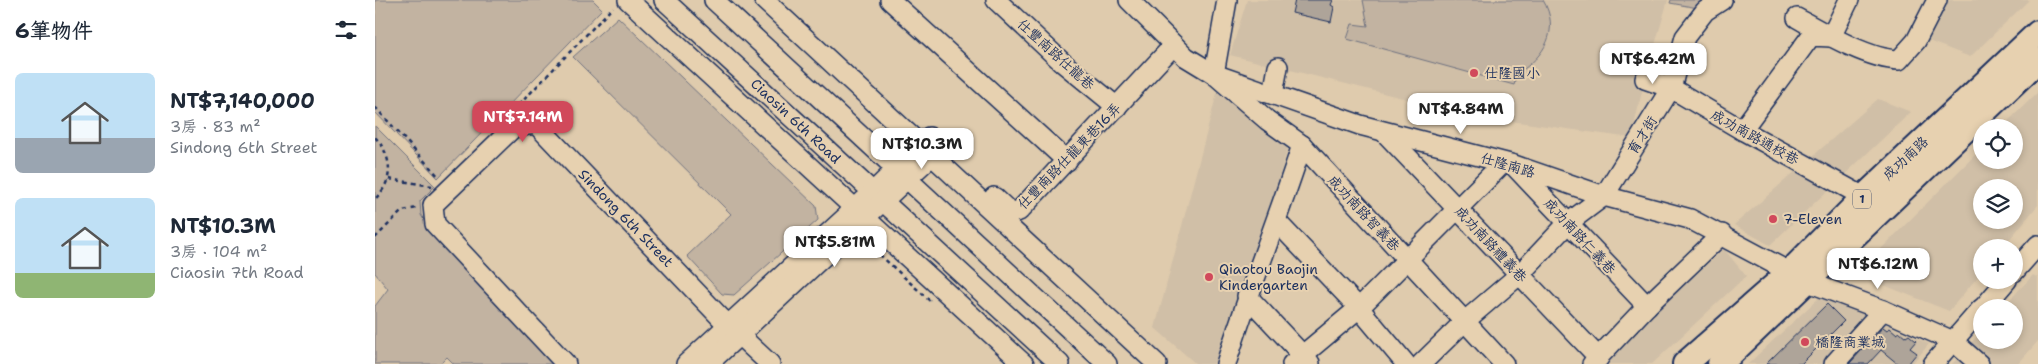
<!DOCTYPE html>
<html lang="zh-TW">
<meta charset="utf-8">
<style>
:root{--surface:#fff;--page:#f2f2f3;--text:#1f2937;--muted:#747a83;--accent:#d1495b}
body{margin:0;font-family:"Shantell Sans","LXGW WenKai TC",sans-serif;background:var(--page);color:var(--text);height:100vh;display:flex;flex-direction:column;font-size:19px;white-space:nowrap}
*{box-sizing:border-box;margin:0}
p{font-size:16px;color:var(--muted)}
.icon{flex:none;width:28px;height:28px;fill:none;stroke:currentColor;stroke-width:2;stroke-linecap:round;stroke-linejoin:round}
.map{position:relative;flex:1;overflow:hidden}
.drawer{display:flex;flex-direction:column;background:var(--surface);width:375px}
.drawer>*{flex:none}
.fabs{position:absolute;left:1598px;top:119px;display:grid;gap:10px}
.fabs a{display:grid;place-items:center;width:50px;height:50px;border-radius:50%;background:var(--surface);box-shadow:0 2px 8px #0003;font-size:25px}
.price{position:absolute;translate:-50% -42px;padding:0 11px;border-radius:10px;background:#fff;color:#222;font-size:16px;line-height:32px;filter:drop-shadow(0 1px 2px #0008)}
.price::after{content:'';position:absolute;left:50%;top:30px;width:15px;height:11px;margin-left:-8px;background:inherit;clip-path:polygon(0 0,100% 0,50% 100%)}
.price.current{background:var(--accent);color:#fff}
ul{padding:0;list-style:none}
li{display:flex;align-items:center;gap:15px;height:125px;padding:0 15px}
li span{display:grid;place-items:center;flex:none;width:140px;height:100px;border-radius:8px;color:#555}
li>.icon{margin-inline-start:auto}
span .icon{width:60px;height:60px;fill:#fffc;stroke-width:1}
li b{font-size:21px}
h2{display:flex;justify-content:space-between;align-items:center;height:60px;padding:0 15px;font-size:21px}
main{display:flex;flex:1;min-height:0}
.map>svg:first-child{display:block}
</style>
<main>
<section class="drawer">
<h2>6筆物件<svg class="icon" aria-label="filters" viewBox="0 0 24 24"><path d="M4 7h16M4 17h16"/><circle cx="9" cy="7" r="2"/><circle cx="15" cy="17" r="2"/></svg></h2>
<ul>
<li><span style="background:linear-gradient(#bfe0f5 65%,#9aa5b1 0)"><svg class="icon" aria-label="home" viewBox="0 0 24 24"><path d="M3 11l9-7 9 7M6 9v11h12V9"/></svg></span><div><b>NT$7,140,000</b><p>3房 · 83 m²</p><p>Sindong 6th Street</p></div></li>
<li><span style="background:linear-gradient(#bfe0f5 75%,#8fb573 0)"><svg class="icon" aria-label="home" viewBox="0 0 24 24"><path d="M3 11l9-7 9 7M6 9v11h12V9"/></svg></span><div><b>NT$10.3M</b><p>3房 · 104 m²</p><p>Ciaosin 7th Road</p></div></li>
</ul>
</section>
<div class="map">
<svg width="1663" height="364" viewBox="0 0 1663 364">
<rect width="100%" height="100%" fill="#dfcbad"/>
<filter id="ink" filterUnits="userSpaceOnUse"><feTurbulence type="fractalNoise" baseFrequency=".02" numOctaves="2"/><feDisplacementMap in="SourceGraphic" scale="10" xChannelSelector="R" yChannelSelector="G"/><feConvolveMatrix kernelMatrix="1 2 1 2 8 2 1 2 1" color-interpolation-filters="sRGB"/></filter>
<g filter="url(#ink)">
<!-- built -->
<g fill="#d0bfa7" fill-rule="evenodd">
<polygon points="872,0 1293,0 1270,79 1256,138 1100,116 855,55"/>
<polygon points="1566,0 1654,0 1595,57 1551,40"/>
<path d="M1663,92V205L1628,247L1606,248V273L1574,311L1481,274L1606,149V160H1639V128L1627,127ZM1606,188H1639V220H1606Z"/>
<polygon points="842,93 914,144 848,364 821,364 780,328"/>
<polygon points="1503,99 1536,112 1395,245 1359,225"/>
<polygon points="1349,249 1371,276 1277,364 1224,364"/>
<polygon points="1658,275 1663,278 1663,341 1643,364 1577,364 1606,332 1606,340 1639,340 1639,308 1628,307"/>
<polygon points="1447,295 1554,344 1537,364 1373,364"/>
</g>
<!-- green -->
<g fill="#c2b3a1" stroke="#6e7180">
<polygon points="0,0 218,0 227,9 63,178 0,112"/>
<path d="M988,0H1168C1186,30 1169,57 1143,73L1139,85L972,39L977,24L993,26Z"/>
<polygon points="1296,0 1335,0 1323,8 1295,3"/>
<polygon points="243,17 441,206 443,220 359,295 347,294 312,256 356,214 198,57"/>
<polygon points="0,126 60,186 45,201 46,215 56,232 181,364 79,364 72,357 65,364 0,364 0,306 13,289 0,273"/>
</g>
<!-- building -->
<g fill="#aea499" stroke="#1b2f5e">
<polygon points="920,0 958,0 956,5 959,7 956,22 917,13"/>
<polygon points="1452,304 1469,321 1426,364 1391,364"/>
<polygon points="1508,327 1512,330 1515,328 1522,334 1525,332 1531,337 1534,335 1541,341 1535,348 1542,353 1533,364 1523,364 1506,350 1493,364 1474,364"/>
</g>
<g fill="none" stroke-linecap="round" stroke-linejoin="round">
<defs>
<g id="minor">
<polyline points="253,0 649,364"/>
<polyline points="289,0 685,364"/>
<polyline points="339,0 732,364"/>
<polyline points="389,0 782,364"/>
<polyline points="515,0 692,161"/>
<polyline points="621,0 688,63 742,107"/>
<polyline points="754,0 811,57 839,74 985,125 1139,165 1229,196 1315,219 1433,282 1508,310 1578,341 1604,364"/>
<polyline points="852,0 839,74 892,120 927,145 1129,364"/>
<path d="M1422,18C1449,33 1493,59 1524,60L1541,41L1562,0"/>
<polyline points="1270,79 1296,88 1367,130 1489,197"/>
<polyline points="898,94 903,67"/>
<polyline points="1367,130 1436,36 1456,37 1474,0"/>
<polyline points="1009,132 1224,358"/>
<polyline points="1140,167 1272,306"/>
<polyline points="619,197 636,213 644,211 799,45"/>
<polyline points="902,222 984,308 1031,364"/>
<polyline points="1639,272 1663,245"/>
<polyline points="872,296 935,363"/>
<polyline points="1608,308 1632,280"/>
<polyline points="191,364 60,224 58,205 139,127 161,124 346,318 395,364"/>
<polyline points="311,364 498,192 554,137"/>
<polyline points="333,364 565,148"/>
<path d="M851,364C874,290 903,219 927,145"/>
<polyline points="917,364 984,308 1128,163"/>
<polyline points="1046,364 1090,321 1144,275 1193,223 1229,196 1296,88 1310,37 1330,11 1347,0"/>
<polyline points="1217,364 1272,306 1347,234"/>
<polyline points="1459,364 1508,310"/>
<polyline points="1558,364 1606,309"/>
</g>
<g id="major">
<polyline points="1310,364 1414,273 1489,197 1663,33"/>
<polyline points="1345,364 1663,60"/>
</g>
</defs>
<!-- minor casing -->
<use href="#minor" stroke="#1b2f5e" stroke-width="22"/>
<!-- major casing -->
<use href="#major" stroke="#1b2f5e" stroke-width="28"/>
<!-- path -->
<g stroke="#1b2f5e" stroke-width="2.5" stroke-dasharray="4 4" stroke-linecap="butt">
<polyline points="0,107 64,177"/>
<polyline points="141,112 141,108 238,7"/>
<path d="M0,137C17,156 20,180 0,199"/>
<polyline points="14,179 57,186"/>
<polyline points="0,238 27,211 42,208"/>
<polyline points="483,245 503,253 555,301"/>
</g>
<!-- minor -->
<use href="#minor" stroke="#e7d1b0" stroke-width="19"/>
<!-- major -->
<use href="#major" stroke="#e7d1b0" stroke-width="24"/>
</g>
</g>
<!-- markers -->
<g fill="#d1495b" stroke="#e7d1b0" stroke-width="2">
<circle cx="1099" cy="73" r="5"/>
<circle cx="1398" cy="219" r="5"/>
<circle cx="834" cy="277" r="5"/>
<circle cx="1430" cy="342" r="5"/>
</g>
<g text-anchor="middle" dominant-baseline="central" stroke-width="4" stroke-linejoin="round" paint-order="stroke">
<!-- shield labels -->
<rect fill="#e7d1b0" stroke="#586077" stroke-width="1" x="1478" y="189.5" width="18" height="19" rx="4"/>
<g font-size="12" font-weight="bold" fill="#1b2f5e">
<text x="1487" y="199">1</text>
</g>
<!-- street labels -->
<g font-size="14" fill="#1b2f5e" stroke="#e7d1b0">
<text transform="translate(681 54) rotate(42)">仕豐南路仕龍巷</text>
<text transform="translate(421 121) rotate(43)">Ciaosin 6th Road</text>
<text transform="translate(1267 135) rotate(-58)">育才街</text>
<text transform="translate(1380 137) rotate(29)">成功南路通校巷</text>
<text transform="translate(694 156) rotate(-46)">仕豐南路仕龍東巷16弄</text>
<text transform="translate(1530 158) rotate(-43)">成功南路</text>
<text transform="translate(1133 165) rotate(16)">仕隆南路</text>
<text transform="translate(989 213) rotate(47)">成功南路智義巷</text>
<text transform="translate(251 218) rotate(46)">Sindong 6th Street</text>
<text transform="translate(1205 236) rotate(47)">成功南路仁義巷</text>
<text transform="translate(1116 244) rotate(47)">成功南路禮義巷</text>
</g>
<!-- poi labels -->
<g font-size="14" fill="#1b2f5e" stroke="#e7d1b0" text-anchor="start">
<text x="1109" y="73">仕隆國小</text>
<text x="1408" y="219">7-Eleven</text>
<text x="844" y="269">Qiaotou Baojin<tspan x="844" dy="16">Kindergarten</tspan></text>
<text x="1440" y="342">橋隆商業城</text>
</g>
</g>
</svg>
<div class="fabs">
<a><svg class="icon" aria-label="locate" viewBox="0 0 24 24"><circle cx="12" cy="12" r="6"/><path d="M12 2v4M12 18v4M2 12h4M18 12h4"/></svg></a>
<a><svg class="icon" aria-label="layers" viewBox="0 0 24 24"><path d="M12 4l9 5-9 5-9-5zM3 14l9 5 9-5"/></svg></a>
<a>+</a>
<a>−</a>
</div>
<b class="price" style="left:1278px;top:85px">NT$6.42M</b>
<b class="price" style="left:1086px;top:135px">NT$4.84M</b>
<b class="price current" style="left:148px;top:143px">NT$7.14M</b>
<b class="price" style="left:547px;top:170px">NT$10.3M</b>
<b class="price" style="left:460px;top:268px">NT$5.81M</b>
<b class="price" style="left:1503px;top:290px">NT$6.12M</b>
</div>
</main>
